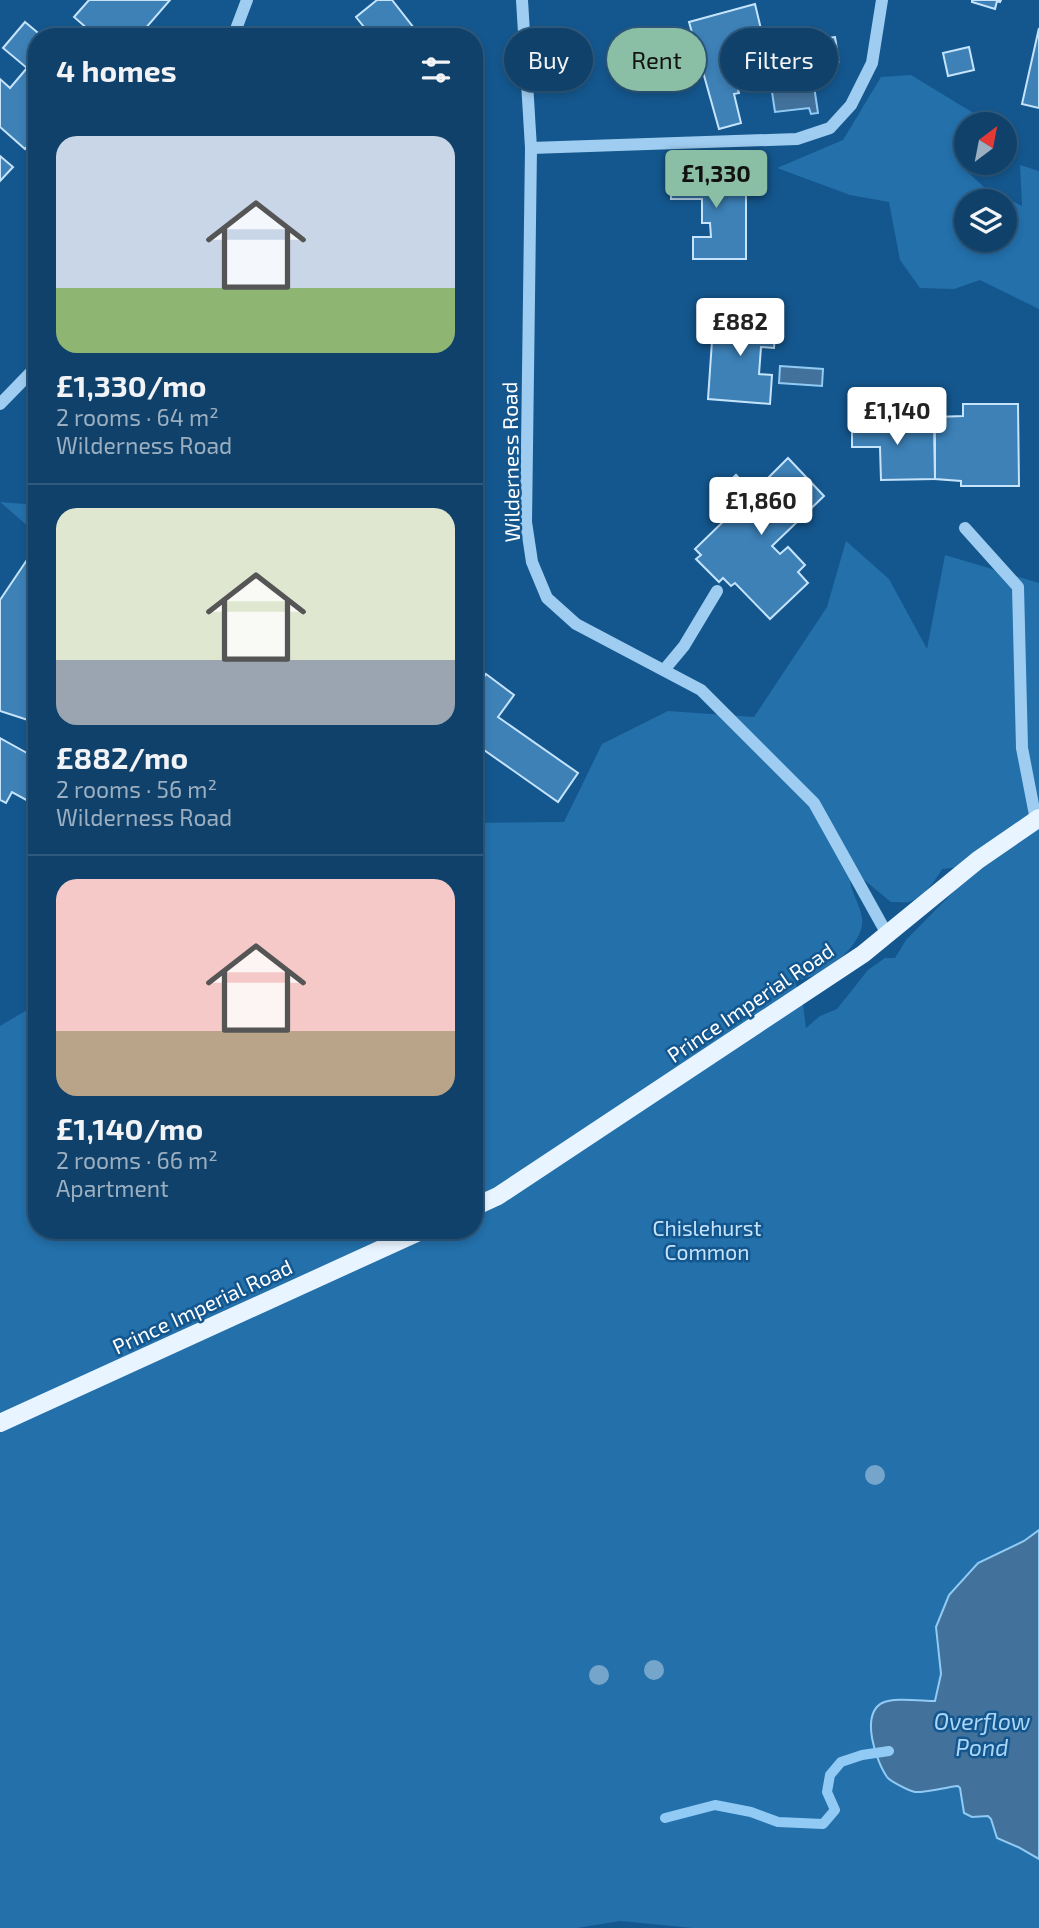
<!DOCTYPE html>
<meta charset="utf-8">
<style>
:root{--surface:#0f416a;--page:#184870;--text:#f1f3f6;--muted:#9bafc1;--line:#2f5a7e;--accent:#8abfa5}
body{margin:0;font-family:"Exo 2",sans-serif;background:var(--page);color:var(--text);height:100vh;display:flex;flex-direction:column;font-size:26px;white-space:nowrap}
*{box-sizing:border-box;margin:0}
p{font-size:23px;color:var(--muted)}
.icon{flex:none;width:38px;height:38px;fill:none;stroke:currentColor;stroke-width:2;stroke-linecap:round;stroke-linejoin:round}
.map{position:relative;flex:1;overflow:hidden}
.panel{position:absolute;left:28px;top:28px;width:455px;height:1211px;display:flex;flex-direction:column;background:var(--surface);border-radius:28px;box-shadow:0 4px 10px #0003,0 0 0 2px var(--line)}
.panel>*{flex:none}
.hud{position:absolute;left:504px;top:28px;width:429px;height:63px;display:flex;gap:14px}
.needle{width:46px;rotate:32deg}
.tools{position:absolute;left:954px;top:112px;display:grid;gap:14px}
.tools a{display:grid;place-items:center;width:63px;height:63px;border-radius:50%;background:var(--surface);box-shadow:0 4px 10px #0003,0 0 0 2px var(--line);font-size:35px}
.price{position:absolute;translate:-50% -60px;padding:0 16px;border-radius:7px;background:#fff;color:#222;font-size:23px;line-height:46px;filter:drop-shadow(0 2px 4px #0008)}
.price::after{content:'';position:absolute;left:50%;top:42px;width:21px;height:16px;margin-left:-10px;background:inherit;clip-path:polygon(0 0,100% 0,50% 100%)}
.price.selected{background:var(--accent);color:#111}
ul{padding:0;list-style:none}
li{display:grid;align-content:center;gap:14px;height:371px;padding:0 28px}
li+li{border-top:2px solid var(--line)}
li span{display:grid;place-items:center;height:217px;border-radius:21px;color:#555}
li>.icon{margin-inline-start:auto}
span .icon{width:126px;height:126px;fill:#fffc;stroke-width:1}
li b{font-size:30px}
h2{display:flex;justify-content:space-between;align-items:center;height:84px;padding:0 28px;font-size:30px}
.chip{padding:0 24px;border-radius:32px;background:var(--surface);box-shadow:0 4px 10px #0003,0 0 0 2px var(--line);font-size:24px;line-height:63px}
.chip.selected{background:var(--accent);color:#111}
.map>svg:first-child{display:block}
</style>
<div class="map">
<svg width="1039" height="1928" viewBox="0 0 1039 1928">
<rect width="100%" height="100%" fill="#14578e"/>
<!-- green -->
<g fill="#2370ab" fill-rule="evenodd">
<path d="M911,75L975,114L972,124H966V141L959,164L985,188L1022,206L1020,165L1039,171V309L980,280L954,289L920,288L900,260L889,202L850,195L777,168L843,140L881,77ZM966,201H1004V240H966Z"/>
<polygon points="0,502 25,504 37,507 37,534"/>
<path d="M846,541L889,579L927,649L945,555L1039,583V1928H692L620,1921L577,1928H0V1026L37,1004V1230H474V823L564,822L602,744L668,711L754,717L827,607ZM960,867L964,881L906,940L895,958H885L868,970L837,1009L820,1016L806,1028L803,1005L795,982C806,978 820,975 830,967C844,957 865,936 862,918C860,905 852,894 850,881L863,879L891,902C896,902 904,903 909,902C924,897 935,881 942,869Z"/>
</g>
<!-- water -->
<g fill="#42729b" stroke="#91caf4" stroke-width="2">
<polygon points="814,86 818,113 811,114 809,108 775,112 772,92"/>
<polygon points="780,366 823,369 822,386 779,383"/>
<path d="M1039,1530V1859L1018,1847L997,1838L991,1819L988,1816L972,1817L964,1813L960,1788L958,1786C947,1787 924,1793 915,1792C909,1791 890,1781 887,1777C876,1761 860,1715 882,1703C893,1697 922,1701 935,1701L941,1674L936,1627L949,1595L978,1563L1024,1541Z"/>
</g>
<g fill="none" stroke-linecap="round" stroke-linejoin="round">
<!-- stream -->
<polyline stroke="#91caf4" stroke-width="10" points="665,1818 715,1805 751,1812 778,1822 823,1824 835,1810 827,1792 830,1775 841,1762 862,1755 889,1751"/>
</g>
<!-- building -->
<g fill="#3d81b7" stroke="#c5e4fc" stroke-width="2">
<polygon points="89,0 170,0 138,37 97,37 74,17"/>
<polygon points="377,0 392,0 421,37 372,37 356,17"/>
<polygon points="972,0 1001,0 1000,2 997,1 995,9 972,2"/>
<polygon points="755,4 761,29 734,36 748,83 737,86 739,93 734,94 741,123 719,129 689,22"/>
<polygon points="25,22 43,37 37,37 37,149 30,143 25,149 0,127 0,79 10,88 27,68 3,48"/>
<polygon points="1039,28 1039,108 1022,104"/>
<polygon points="835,37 839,62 822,64 819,39"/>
<polygon points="969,47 974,70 948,76 943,53"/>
<polygon points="0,156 13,167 0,181"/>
<polygon points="671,170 746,171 746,259 693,259 693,237 711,237 710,223 702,223 702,199 671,199"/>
<polygon points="714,312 763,316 763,322 776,323 774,348 761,347 759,374 772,375 770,404 708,399"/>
<polygon points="963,404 1018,404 1019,486 961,486 961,481 935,479 935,417 963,416"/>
<polygon points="879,411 880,428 934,428 935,479 881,480 880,447 852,447 852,412"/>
<polygon points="788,458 824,496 772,546 780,554 788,547 805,565 798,572 808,583 770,619 735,583 731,586 723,578 719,582 696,559 701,555 695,549 731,514 714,496 736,475 753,493"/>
<polygon points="35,548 37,549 37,711 31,721 0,711 0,600"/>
<polygon points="486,674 514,695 498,717 578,773 558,802 474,743 474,691"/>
<polygon points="0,738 27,753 31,747 37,751 37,810 33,807 32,803 12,792 6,803 0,800"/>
</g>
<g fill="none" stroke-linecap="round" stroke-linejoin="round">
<!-- minor -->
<g stroke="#9fcdf1" stroke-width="12">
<polyline points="522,0 531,148 526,522 532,562 547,598 576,624 701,690 814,803 887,934"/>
<polyline points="233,37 247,0"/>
<polyline points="531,148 797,139 830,128 851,105 872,63 882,0"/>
<polyline points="0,404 37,366"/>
<polyline points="965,528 1018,587 1022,748 1036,820"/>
<polyline points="664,670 684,646 717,591"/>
</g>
<!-- major -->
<g stroke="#e8f4ff" stroke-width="18">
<polyline points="474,1207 498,1196 863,954 978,860 1039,818"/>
<polyline points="0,1423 423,1230"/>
</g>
</g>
<!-- trees -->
<g fill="#75a5ca">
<circle cx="875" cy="1475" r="10"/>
<circle cx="654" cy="1670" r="10"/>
<circle cx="599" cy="1675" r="10"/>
</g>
<g text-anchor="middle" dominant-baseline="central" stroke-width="5" stroke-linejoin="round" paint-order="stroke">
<!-- street labels -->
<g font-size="21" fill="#fff" stroke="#14578e">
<text transform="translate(510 462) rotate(-91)">Wilderness Road</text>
<text transform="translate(750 1002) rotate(-34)">Prince Imperial Road</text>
<text transform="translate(202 1306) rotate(-25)">Prince Imperial Road</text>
</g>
<!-- park labels -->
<g font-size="21" fill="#c5e4fc" stroke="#14578e">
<text x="707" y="1227">Chislehurst<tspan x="707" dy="24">Common</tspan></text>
</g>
<!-- water labels -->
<g font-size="23" font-style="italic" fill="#aad6f8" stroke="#14578e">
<text x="982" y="1721">Overflow<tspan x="982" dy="26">Pond</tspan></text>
</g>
</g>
</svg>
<div class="tools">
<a><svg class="needle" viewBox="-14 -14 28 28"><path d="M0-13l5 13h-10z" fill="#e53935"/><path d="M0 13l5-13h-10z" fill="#9bafc1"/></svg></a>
<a><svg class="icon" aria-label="layers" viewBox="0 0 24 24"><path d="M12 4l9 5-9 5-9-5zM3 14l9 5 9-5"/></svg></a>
</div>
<b class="price selected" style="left:716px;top:210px">£1,330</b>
<b class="price" style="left:740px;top:358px">£882</b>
<b class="price" style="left:897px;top:447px">£1,140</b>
<b class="price" style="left:761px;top:537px">£1,860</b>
<div class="hud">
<a class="chip">Buy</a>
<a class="chip selected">Rent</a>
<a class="chip">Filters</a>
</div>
<section class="panel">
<h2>4 homes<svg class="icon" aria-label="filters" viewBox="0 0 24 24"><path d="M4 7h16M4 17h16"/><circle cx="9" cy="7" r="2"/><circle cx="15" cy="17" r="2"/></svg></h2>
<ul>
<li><span style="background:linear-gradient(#c9d6e8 70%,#8fb573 0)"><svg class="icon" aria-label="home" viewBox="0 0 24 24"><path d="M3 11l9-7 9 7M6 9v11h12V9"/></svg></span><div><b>£1,330/mo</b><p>2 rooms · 64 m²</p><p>Wilderness Road</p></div></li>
<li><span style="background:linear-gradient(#dfe7d0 70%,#9aa5b1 0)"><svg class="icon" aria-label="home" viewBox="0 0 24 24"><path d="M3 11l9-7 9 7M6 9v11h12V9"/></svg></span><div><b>£882/mo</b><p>2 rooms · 56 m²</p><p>Wilderness Road</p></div></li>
<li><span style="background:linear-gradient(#f6c9c9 70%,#b9a48a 0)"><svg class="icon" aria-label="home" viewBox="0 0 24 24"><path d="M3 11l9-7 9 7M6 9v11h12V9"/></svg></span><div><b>£1,140/mo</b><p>2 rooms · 66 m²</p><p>Apartment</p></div></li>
</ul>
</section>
</div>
